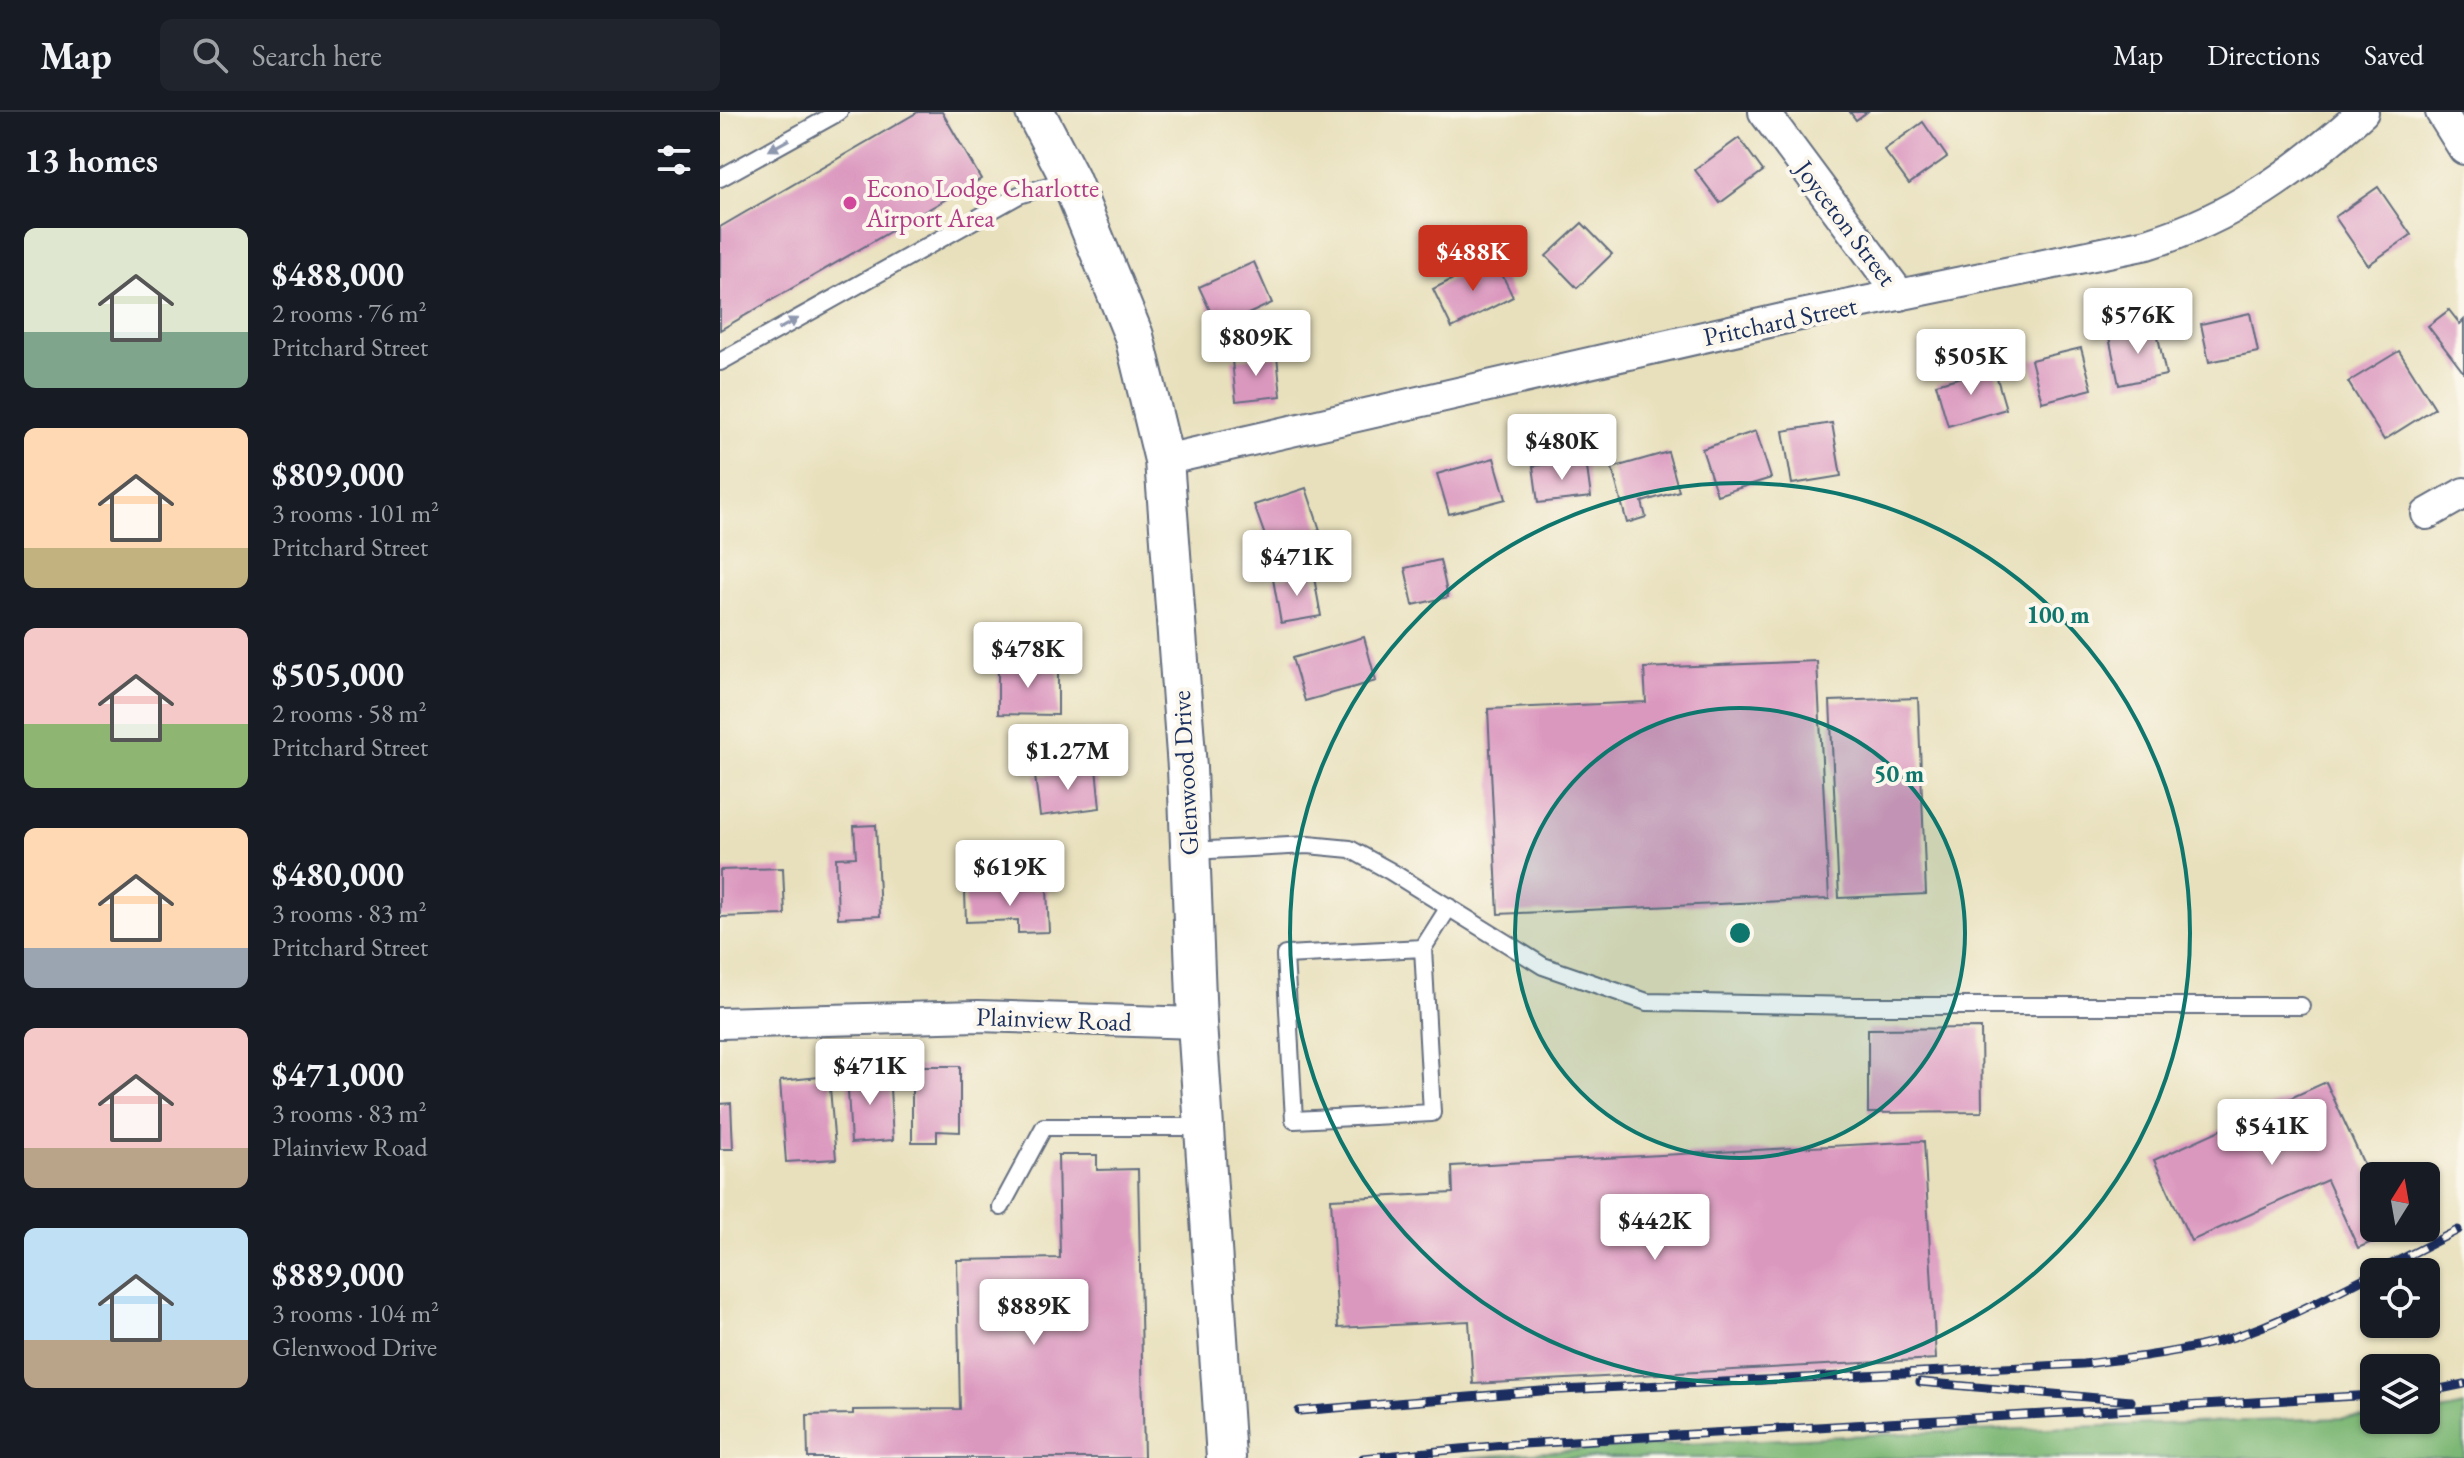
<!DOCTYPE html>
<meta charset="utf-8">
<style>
:root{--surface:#171b24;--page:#20242c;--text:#f1f3f6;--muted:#9ea1a6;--line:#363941;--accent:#c8321e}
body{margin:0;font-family:"EB Garamond",serif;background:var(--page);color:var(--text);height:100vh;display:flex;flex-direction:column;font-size:30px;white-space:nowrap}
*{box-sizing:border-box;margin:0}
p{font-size:26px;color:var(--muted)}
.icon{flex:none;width:44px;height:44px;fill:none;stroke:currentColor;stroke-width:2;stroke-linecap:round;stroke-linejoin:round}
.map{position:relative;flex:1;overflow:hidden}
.drawer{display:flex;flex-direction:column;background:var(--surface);width:720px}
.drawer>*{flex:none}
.needle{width:52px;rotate:11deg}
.controls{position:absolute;left:1640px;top:1050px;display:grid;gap:16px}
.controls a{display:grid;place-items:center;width:80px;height:80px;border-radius:12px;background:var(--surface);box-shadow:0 2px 6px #0004;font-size:40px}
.price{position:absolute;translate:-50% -68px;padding:0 18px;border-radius:8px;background:#fff;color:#222;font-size:26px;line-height:52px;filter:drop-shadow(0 2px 4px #0008)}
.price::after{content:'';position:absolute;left:50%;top:48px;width:24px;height:18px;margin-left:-12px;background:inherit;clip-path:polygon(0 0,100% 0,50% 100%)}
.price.selected{background:var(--accent);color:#fff}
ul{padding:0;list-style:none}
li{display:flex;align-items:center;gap:24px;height:200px;padding:0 24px}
li span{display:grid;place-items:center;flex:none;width:224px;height:160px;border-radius:12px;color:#555}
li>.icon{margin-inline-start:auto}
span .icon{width:96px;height:96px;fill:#fffc;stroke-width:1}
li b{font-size:34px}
h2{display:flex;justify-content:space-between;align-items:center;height:96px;padding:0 24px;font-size:34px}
header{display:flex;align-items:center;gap:48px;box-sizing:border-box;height:112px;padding:0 40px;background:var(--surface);border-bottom:2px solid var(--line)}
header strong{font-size:38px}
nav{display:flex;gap:44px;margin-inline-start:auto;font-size:28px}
.search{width:560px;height:72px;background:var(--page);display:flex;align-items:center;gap:20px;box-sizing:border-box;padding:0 28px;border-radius:12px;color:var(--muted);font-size:30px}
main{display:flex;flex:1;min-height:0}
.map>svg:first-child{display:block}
</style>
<header>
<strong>Map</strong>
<div class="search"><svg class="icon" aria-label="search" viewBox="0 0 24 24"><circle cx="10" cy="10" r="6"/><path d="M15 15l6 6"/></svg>Search here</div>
<nav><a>Map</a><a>Directions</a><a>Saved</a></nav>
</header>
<main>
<section class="drawer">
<h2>13 homes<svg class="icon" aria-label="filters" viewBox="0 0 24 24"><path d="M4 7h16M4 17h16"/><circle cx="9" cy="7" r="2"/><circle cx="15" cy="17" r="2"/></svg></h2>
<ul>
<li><span style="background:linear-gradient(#dfe7d0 65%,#7fa58c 0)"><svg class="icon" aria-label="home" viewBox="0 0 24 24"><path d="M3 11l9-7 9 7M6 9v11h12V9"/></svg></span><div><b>$488,000</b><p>2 rooms · 76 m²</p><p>Pritchard Street</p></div></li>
<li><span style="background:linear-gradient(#ffd9b3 75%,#c2b280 0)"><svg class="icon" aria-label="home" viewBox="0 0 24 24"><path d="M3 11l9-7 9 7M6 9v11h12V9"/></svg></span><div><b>$809,000</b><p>3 rooms · 101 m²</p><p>Pritchard Street</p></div></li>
<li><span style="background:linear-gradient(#f6c9c9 60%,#8fb573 0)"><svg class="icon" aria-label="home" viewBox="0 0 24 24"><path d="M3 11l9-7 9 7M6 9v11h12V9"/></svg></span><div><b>$505,000</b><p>2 rooms · 58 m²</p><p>Pritchard Street</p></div></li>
<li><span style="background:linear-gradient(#ffd9b3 75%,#9aa5b1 0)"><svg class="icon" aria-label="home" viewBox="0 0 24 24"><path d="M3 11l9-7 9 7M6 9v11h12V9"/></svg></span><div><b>$480,000</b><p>3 rooms · 83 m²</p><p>Pritchard Street</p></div></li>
<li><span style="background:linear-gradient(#f6c9c9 75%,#b9a48a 0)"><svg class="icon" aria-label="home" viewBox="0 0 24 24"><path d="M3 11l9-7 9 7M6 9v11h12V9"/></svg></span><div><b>$471,000</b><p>3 rooms · 83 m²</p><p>Plainview Road</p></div></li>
<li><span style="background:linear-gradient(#bfe0f5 70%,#b9a48a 0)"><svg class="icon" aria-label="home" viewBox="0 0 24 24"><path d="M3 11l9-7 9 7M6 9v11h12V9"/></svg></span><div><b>$889,000</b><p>3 rooms · 104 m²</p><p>Glenwood Drive</p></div></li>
</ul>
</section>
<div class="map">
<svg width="1744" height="1346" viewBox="0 0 1744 1346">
<rect width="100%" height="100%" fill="#fbf7ec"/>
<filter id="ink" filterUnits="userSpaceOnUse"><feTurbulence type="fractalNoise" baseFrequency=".0125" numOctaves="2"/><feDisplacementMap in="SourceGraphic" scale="16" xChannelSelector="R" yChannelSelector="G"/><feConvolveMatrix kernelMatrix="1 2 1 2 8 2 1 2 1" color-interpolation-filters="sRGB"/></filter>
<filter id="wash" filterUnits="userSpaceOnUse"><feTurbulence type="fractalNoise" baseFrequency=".006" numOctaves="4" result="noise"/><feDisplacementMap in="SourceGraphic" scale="32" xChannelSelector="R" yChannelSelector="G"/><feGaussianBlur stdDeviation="1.8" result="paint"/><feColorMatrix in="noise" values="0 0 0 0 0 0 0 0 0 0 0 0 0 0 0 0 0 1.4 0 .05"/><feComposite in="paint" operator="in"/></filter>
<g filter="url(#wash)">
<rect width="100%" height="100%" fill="#e8e0bc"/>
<!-- forest -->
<path fill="#7db775" stroke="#4c736a" stroke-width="2" d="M1744,1294V1346H741C1045,1324 1349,1315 1654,1305V1308H1706V1302Z"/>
<g id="blocks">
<!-- building -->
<g fill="#db98bf">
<polygon points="198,0 222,0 261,67 0,218 0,115"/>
<polygon points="1130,0 1147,0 1136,8"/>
<polygon points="1203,10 1227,45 1189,72 1164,38"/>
<polygon points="1019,26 1043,59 1000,91 975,58"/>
<polygon points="1658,75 1691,123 1648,153 1615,105"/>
<polygon points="862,111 892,142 857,176 826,144"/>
<polygon points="774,146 793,185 732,216 713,177"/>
<polygon points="534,150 552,191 498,216 479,175"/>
<polygon points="1729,198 1740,212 1744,208 1744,261 1708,214"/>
<polygon points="1530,201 1538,240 1489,250 1481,212"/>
<polygon points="1436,215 1446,263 1399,273 1389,225"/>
<polygon points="1361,236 1372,277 1322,290 1311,248"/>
<polygon points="1679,239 1715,296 1664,328 1628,270"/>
<polygon points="557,244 561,284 516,289 512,248"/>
<polygon points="1274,256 1286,297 1228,314 1216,272"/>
<polygon points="1112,311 1121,364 1072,372 1063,319"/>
<polygon points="1036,319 1051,366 997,383 982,337"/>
<polygon points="948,340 959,379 922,390 926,405 907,411 892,356"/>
<polygon points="774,346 786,387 729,402 717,362"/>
<polygon points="866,348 871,385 818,391 813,354"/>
<polygon points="586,376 600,418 549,435 534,393"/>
<polygon points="720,448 728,485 693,493 685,456"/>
<polygon points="593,460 601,504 561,511 553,467"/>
<polygon points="644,525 656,569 585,589 572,546"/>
<polygon points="1097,549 1109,787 778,802 768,597 926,590 924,556"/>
<polygon points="278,553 338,554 338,603 278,602"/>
<polygon points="1198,586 1206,782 1119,786 1110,589"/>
<polygon points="376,656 380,696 320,704 315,664"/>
<polygon points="156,713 160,804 118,806 116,746 136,745 134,714"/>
<polygon points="63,756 65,803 0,805 0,758"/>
<polygon points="327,777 329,820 298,821 298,808 246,810 245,779"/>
<polygon points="1261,916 1262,1000 1148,1001 1148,917"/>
<polygon points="192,954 240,954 240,1020 217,1019 217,1030 192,1030"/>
<polygon points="169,959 173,1028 131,1031 127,961"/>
<polygon points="109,964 116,1047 66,1050 60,969"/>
<polygon points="1606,970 1654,1074 1654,1116 1673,1116 1675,1120 1638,1136 1607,1068 1471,1129 1434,1048"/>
<polygon points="11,991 13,1037 0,1037 0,992"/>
<polygon points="1204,1029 1216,1247 753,1272 749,1209 618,1216 611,1087 733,1081 732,1054"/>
<polygon points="338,1043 377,1043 377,1058 418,1057 424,1346 88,1346 87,1303 133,1302 133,1298 240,1297 237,1148 340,1146"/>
</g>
</g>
</g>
<g filter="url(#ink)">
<use href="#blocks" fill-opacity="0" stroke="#636d7f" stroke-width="2"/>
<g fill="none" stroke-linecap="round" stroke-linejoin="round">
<defs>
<g id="service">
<polyline points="0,66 119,0"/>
<polyline points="0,250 299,83 350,67"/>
<polyline points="470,739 588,733 630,737 670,759 823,854 927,890 1137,894 1581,894"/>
<polyline points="703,836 565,843 574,1008 712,1001 703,836 729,795"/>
<polyline points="281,1095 324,1015 484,1015"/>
</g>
<g id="minor">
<polyline points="1044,0 1180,183"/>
<polyline points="1721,0 1744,37"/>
<path d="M444,348L1071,205L1427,132C1513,106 1578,58 1643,0"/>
<polyline points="1707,402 1744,381"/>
<polyline points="0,911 258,904 477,911"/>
</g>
<polyline id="tertiary" points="315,0 350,67 414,224 444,348 467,656 477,911 506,1346"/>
</defs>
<!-- service casing -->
<use href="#service" stroke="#636d7f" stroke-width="20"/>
<!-- minor casing -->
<use href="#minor" stroke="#636d7f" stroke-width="34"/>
<!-- tertiary casing -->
<use href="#tertiary" stroke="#636d7f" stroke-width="42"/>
<!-- service -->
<use href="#service" stroke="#fff" stroke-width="16"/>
<!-- minor -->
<use href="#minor" stroke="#fff" stroke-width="30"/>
<!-- tertiary -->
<use href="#tertiary" stroke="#fff" stroke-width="38"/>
<defs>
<g id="rail">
<polyline points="1656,1160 1738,1118"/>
<polyline points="1200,1270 1411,1289"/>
<polyline points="1706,1280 1744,1272"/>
<path d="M579,1299L821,1279L1363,1252C1414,1246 1465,1240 1514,1225C1563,1209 1609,1184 1654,1161"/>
<polyline points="643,1346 784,1333 1654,1283"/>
</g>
</defs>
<!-- rail casing -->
<use href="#rail" stroke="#1b2f5e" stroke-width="9"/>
<!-- rail -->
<use href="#rail" stroke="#fbf7ec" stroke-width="6" stroke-dasharray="18" stroke-linecap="butt"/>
</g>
<!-- one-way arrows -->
<defs><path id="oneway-solid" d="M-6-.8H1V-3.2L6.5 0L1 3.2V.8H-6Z" transform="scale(2)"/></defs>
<g fill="#8d97ae">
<use href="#oneway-solid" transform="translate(59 33) rotate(151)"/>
<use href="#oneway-solid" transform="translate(68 212) rotate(-29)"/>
</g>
</g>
<!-- distance rings -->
<circle cx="1020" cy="821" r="225" fill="#0f766e" fill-opacity=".12"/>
<g fill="none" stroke="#0f766e" stroke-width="4">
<circle cx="1020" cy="821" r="225"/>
<circle cx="1020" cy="821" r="450"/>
</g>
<!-- markers -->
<circle fill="#d1479c" stroke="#fbf7ec" stroke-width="3" cx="130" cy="91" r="8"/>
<g text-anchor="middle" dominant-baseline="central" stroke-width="8" stroke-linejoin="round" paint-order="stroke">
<!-- hotel labels -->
<g font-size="26" fill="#b23c85" stroke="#fbf7ec" text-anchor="start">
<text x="146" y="76">Econo Lodge Charlotte<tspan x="146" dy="30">Airport Area</tspan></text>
</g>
<!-- street labels -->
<g font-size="26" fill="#1b2f5e" stroke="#fbf7ec">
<text transform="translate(1126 111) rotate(53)">Joyceton Street</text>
<text transform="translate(1060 209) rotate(-12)">Pritchard Street</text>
<text transform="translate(465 661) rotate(-93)">Glenwood Drive</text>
<text transform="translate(334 907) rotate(2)">Plainview Road</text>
</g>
</g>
<circle cx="1020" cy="821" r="12" fill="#0f766e" stroke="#fbf7ec" stroke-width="4"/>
<g font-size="24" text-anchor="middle" font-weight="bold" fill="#0f766e" stroke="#fbf7ec" stroke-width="8" stroke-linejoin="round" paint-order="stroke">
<text x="1338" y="511">100 m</text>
<text x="1179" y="670">50 m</text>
</g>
</svg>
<div class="controls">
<a><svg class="needle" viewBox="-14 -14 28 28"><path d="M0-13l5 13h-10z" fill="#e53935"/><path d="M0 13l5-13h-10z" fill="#9ea1a6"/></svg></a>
<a><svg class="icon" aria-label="locate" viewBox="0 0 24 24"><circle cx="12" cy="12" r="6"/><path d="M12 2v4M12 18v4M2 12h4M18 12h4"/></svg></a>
<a><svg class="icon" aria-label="layers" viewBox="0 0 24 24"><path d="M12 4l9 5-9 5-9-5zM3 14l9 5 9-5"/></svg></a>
</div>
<b class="price selected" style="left:753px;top:181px">$488K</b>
<b class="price" style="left:1418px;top:244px">$576K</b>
<b class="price" style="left:536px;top:266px">$809K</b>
<b class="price" style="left:1251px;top:285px">$505K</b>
<b class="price" style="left:842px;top:370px">$480K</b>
<b class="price" style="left:577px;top:486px">$471K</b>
<b class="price" style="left:308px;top:578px">$478K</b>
<b class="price" style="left:348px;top:680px">$1.27M</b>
<b class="price" style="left:290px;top:796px">$619K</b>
<b class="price" style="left:150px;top:995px">$471K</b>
<b class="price" style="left:1552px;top:1055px">$541K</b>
<b class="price" style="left:935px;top:1150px">$442K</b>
<b class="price" style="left:314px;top:1235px">$889K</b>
</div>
</main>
